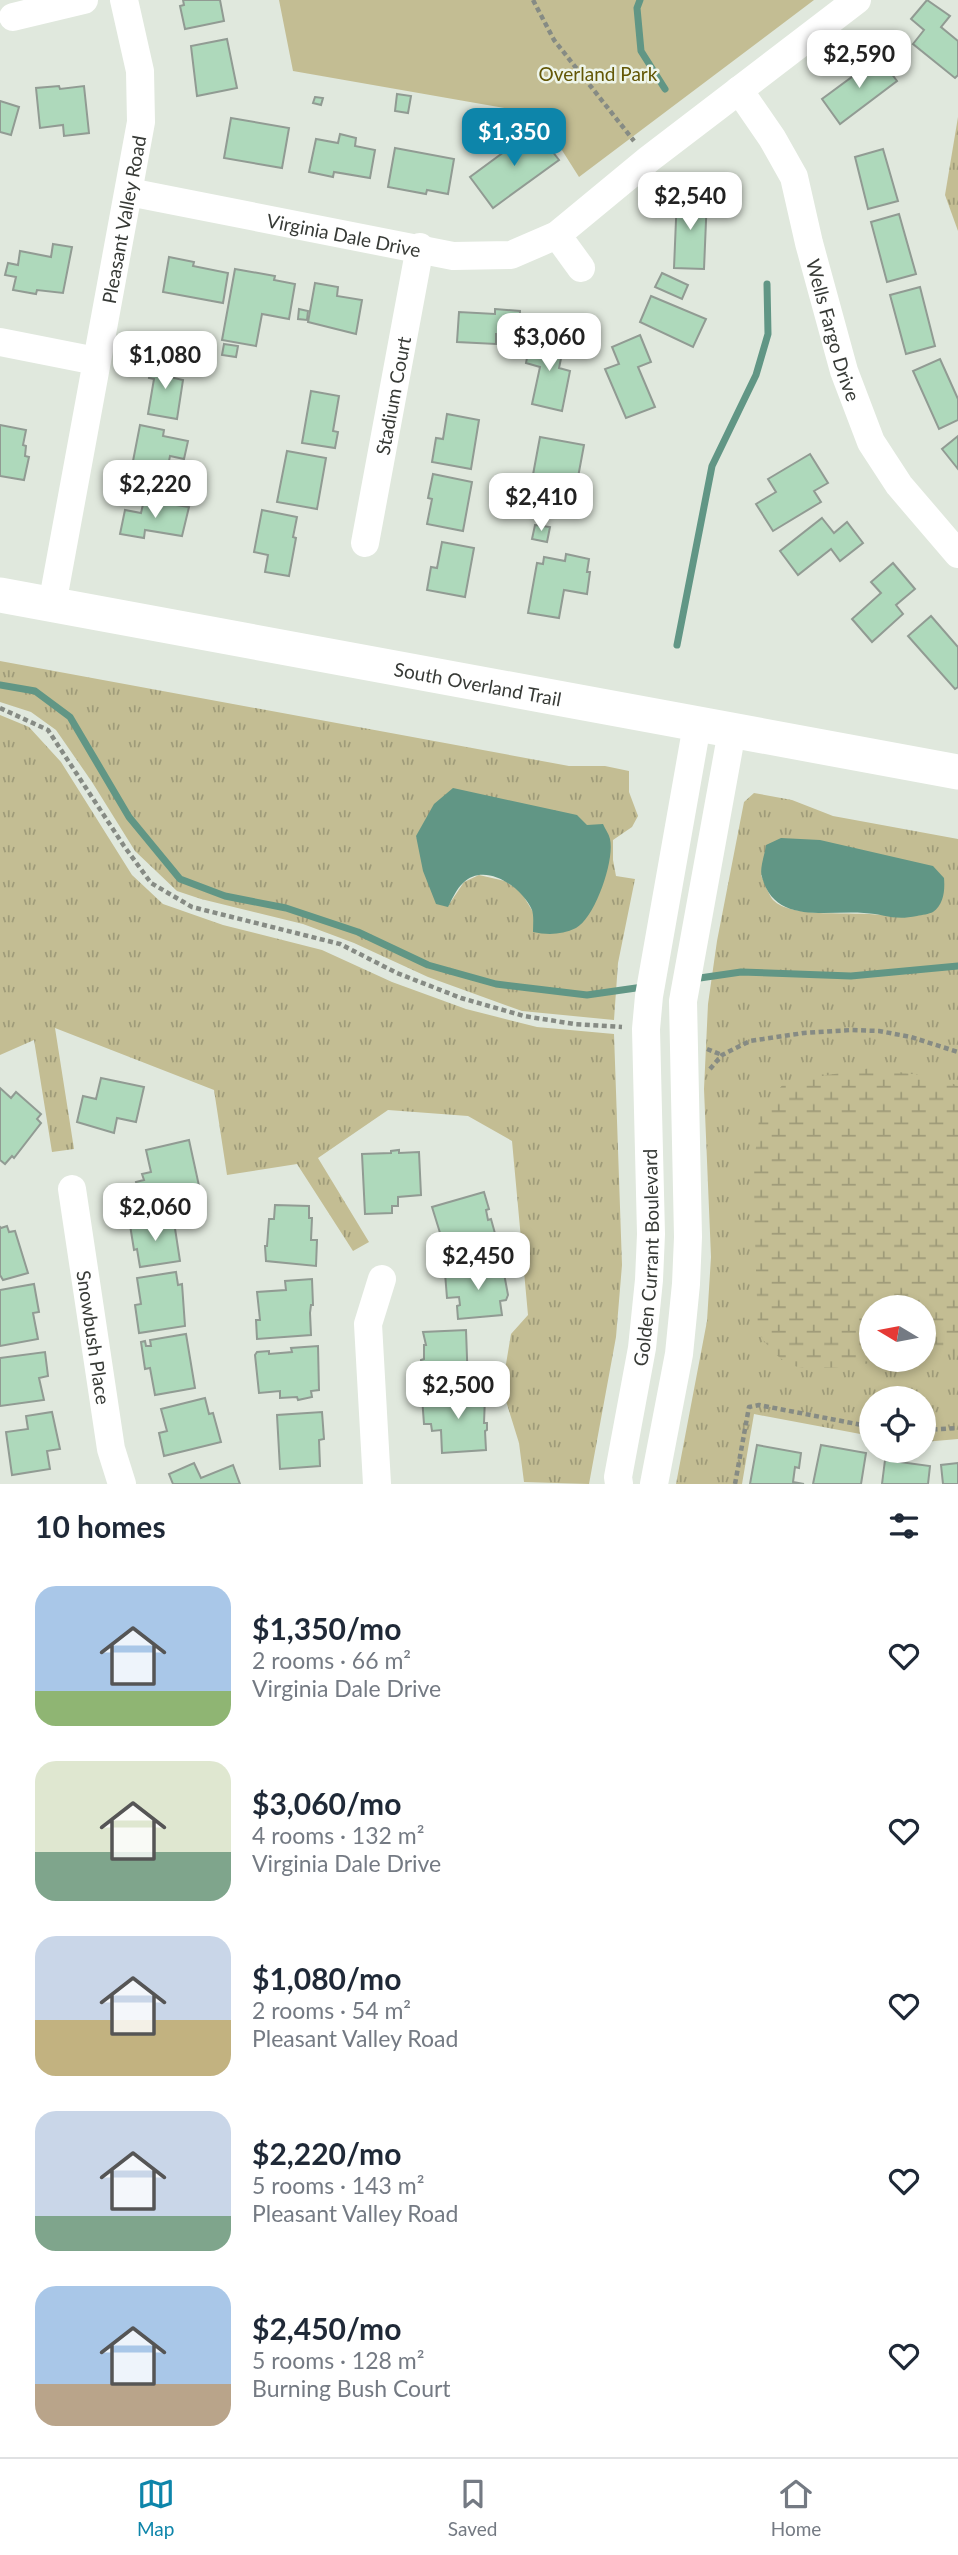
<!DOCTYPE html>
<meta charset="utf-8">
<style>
:root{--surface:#fff;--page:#f6f6f7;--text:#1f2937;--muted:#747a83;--line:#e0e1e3;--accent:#0d85aa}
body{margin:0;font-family:Lato,sans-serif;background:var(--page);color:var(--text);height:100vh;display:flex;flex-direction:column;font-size:26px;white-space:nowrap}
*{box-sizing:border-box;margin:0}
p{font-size:23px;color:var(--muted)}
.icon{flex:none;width:38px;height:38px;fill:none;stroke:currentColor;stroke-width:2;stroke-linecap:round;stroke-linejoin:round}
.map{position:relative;height:1484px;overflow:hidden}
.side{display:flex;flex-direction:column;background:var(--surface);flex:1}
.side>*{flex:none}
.needle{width:46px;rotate:280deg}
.tools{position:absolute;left:859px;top:1295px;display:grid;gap:14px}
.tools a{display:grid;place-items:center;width:77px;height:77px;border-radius:50%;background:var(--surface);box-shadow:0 4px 10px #0003;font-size:35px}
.price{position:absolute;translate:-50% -60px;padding:0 16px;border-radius:14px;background:#fff;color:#222;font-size:23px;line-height:46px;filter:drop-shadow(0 2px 4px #0008)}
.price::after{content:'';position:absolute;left:50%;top:42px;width:21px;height:16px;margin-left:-10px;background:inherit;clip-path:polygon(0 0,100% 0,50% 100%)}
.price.active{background:var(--accent);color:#fff}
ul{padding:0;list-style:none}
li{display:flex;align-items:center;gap:21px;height:175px;padding:0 35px}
li span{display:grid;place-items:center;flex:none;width:196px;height:140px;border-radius:21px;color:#555}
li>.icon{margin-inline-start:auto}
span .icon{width:84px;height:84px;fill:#fffc;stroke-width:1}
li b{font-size:30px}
h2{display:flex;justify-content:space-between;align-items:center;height:84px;padding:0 35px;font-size:30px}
.tab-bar{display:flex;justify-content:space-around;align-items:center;height:98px;border-top:2px solid var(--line);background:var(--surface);font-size:19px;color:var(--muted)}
.tab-bar a{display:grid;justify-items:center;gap:4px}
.tab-bar .active{color:var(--accent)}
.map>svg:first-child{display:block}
</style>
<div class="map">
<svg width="958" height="1484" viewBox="0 0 958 1484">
<defs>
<pattern id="grass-tufts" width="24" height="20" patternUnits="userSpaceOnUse" patternTransform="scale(1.75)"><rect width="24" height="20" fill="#c3bd93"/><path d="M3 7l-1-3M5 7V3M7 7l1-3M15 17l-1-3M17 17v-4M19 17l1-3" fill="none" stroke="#9f9b79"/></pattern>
<pattern id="wetland-marsh" width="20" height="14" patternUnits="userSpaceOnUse" patternTransform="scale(1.75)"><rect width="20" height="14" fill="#c3bd93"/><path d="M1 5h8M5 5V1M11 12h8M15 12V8" fill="none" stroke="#9f9b79"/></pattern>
</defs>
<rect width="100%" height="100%" fill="#e0e8dd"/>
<!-- grass -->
<g fill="url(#grass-tufts)" fill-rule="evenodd">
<polygon points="958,117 958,231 945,195"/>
<path d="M0,661L569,766H605L629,771V792L638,816L632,827L613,840V860L616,876L635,879L618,963L614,1020L522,1011L428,977L354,943L303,924L201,899L177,891L135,851L92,782L56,730L31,712L0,702ZM416,836L590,913L533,912L521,892L505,881L479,875L464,882L448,906Z"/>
<polygon points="0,715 29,727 61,762 132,875 163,904 223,925 322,950 392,982 466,1009 537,1027 614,1034 622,1265 616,1337 589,1484 524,1482 519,1443 502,1388 511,1334 528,1315 512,1141 468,1116 388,1110 318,1158 369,1242 353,1251 297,1164 227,1175 214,1090 55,1028 74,1149 52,1152 34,1040 0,1055"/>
<path d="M754,793L792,800L833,816L958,839V1439L924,1442V1398H872L871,1436L754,1414L742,1484H676L707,1321L711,1257L704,1089L708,1004L717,941L744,802ZM761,875L881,915C854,911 791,919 773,900C768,894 765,883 761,875ZM872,1307H924V1360H872Z"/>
</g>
<!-- wetland -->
<path fill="url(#wetland-marsh)" d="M871,1068L940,1078L958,1086V1354L924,1353V1307H872V1360H883C862,1366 821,1370 799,1367C782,1364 766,1346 758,1331L753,1174L760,1111L785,1082Z"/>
<!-- green -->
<polygon fill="#c3bd93" points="279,0 814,0 579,177 539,114 293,71"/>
<!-- water -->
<g fill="#619685">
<path d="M453,788L577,815L587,825L603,824C605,829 609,834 610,839C615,860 595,918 576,928C562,935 547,935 533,932C533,925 534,916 532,910C522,887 485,861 463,883C457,888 452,899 448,907L436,904L423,871L416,836L434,804Z"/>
<path d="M781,838L820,840L933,866L944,878C945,890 944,904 933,912C929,914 922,915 917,916C893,921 886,914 864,913C826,910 775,925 762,877C759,869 765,854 766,845Z"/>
</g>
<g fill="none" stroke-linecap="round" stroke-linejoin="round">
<!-- stream -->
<g stroke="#619685" stroke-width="7">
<polyline points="640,0 637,8 641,51 665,89"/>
<polyline points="677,645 712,466 756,375 768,334 767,284"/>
<polyline points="0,685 35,691 70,717 129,817 180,879 225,896 286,908 358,932 428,965 496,984 587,995 643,987"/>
<polyline points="693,979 741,972 851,976 958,966"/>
</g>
</g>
<!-- building -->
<g fill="#aed9bb" stroke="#919b93" stroke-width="2">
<polygon points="183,0 220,0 224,21 185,29 180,6 184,5"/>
<polygon points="927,0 950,16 941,27 958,41 958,75 955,78 913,44 924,30 911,19"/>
<polygon points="227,39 237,88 197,96 191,46"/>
<polygon points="879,57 897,81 840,124 822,99"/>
<polygon points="59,86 60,89 84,86 89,133 64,136 63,125 40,128 36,88"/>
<polygon points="397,94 411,96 408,113 395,111"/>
<polygon points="315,97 323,98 321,105 313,103"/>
<polygon points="0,101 19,107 11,135 0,132"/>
<polygon points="231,118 289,128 282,168 224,158"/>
<polygon points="535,129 559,160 493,208 470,177"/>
<polygon points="340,134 356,138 355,146 375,150 370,178 334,172 333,177 309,172 316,139 338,143"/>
<polygon points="395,148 454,159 448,194 427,190 426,194 388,187"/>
<polygon points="883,149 898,201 868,209 855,157"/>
<polygon points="677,196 707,197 704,269 674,268"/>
<polygon points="899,214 916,274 887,282 871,222"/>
<polygon points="53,244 72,247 63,293 37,290 36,294 13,290 16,277 5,275 8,263 18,265 20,251 51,257"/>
<polygon points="169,257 194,262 193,266 228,273 223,303 163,292"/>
<polygon points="235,269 275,276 274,280 295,284 289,319 262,314 256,346 222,340"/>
<polygon points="662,273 688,285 682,299 655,287"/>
<polygon points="315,283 338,287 337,296 362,300 356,334 308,322"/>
<polygon points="920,287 935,346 906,354 890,295"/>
<polygon points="651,296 706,319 693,347 640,322"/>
<polygon points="299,309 308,311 307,320 298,319"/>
<polygon points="495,309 520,311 519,335 496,334 496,344 457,342 459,312 495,314"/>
<polygon points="640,335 651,362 638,367 655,407 626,418 605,369 619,364 612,347"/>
<polygon points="531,337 564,344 559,368 570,371 562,411 532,404 540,367 526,363"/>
<polygon points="224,344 238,346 236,357 222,355"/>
<polygon points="940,359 958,399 958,420 939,429 913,371"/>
<polygon points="152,361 176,365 174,378 183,380 177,419 148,414 154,379 149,378"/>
<polygon points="311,391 339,396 333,431 338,432 335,448 302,443"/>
<polygon points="447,414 479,420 471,469 432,462 436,438 443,439"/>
<polygon points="0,425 26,430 23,445 26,446 25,456 29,457 24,480 0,476"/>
<polygon points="140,425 164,430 163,436 188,441 184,459 170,456 165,481 133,475 136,461 133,461"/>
<polygon points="958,436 958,469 942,449"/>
<polygon points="540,437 584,445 576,488 532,480"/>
<polygon points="287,451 326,458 317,509 277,502"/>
<polygon points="810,454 828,483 814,491 821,502 773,531 756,504 776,492 768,479"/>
<polygon points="433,474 472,482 463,531 427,524 432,499 428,498"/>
<polygon points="144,500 189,507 182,536 145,530 144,538 120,534 125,510 141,513"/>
<polygon points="262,510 297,517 293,537 296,538 289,576 265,572 268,555 254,552"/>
<polygon points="822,518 834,533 847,522 863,543 840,561 831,549 798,575 780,551"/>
<polygon points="535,525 550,527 547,542 532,539"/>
<polygon points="442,542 474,548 465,597 427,590 431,567 437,568"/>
<polygon points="566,554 589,559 587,572 590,572 587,594 564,590 559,618 528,613 537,563 543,564 544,557 565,561"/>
<polygon points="893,563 915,589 896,605 903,614 872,642 852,619 881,593 871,582"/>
<polygon points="931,616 958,647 958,687 955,689 908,636"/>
<polygon points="101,1078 144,1087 136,1122 117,1118 114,1133 77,1122 83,1096 96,1099"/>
<polygon points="0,1088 11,1098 16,1092 41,1114 37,1119 41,1123 14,1158 12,1156 5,1164 0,1160"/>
<polygon points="189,1140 201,1195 143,1209 136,1182 144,1180 142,1174 151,1172 146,1150"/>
<polygon points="399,1150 399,1153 419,1152 421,1195 398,1197 398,1206 392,1206 392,1213 365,1214 362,1154 391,1153 391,1151"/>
<polygon points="484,1192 489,1209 486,1210 488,1220 491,1219 496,1237 467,1246 470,1254 444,1262 437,1237 441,1236 432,1207"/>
<polygon points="275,1205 309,1206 309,1218 312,1218 311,1240 317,1240 316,1266 266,1261 265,1246 267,1246 269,1219 274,1219"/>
<polygon points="154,1222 155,1225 174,1222 180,1261 140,1267 137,1249 134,1250 130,1225"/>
<polygon points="7,1226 9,1232 15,1231 28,1273 3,1280 0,1275 0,1227 1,1228"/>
<polygon points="503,1268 508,1295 506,1300 500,1301 502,1315 458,1319 457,1306 460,1305 459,1297 447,1298 445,1273"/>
<polygon points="176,1272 178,1285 182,1284 185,1326 139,1333 135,1305 141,1304 137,1278"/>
<polygon points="312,1279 313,1305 311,1305 310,1313 311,1335 257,1339 256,1320 260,1320 257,1292 286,1290 285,1281"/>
<polygon points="34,1284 39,1312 33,1313 38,1339 0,1346 0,1290"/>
<polygon points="466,1330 468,1385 422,1387 421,1360 424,1359 424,1345 426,1345 423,1332"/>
<polygon points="186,1334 195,1388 155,1395 150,1368 145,1369 141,1342 145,1341 146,1346 151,1346 150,1340"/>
<polygon points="318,1346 319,1390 311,1391 312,1397 298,1400 297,1397 280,1398 280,1391 259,1393 255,1355 257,1352 269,1351 269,1354 292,1352 291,1348"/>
<polygon points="45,1352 48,1376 39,1378 44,1400 0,1406 0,1358"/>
<polygon points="483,1393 485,1397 484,1423 487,1423 487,1430 485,1431 486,1450 442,1453 441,1430 432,1431 431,1424 424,1424 422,1397"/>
<polygon points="205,1398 209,1414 213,1413 221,1442 164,1456 159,1433 167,1431 161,1409"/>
<polygon points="52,1412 60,1449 47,1451 50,1469 12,1475 6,1432 28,1429 26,1416"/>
<polygon points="322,1412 324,1439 319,1440 320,1466 280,1469 277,1415"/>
<polygon points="757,1445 801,1453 799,1468 795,1467 793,1482 804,1484 750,1484"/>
<polygon points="821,1445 866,1453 861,1484 813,1484"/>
<polygon points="885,1460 930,1466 928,1484 882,1484"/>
<polygon points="194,1463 201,1478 233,1465 240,1484 173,1484 169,1474"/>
<polygon points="958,1463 958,1484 943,1484 941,1465"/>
</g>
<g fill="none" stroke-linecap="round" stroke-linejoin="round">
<!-- path -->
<g stroke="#868b84" stroke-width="4.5" stroke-dasharray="5 3.5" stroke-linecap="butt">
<polyline points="533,0 554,40 634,141"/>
<polyline points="0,708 48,730 124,846 151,883 192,907 340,944 397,973 461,998 524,1016 574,1024 622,1027"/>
<polyline points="707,1049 722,1055"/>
<polyline points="710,1069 722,1055 750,1041 804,1033 851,1030 879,1031 911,1037 958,1052"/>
<polyline points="924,1430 958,1428"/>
<polyline points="735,1484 749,1407 759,1405 872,1427"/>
</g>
<!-- minor -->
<g stroke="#fff" stroke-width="28">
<polyline points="13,17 84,0"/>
<path id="s1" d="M739,90L772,138L794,177L809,243L844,371L871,442L899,485L958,554"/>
<path id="s2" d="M129,192L453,256L511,255L557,235L649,159L857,0"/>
<polyline points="557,235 581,268"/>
<polyline points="0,342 96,361"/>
<path id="s3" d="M365,543L420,247"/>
<path id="s4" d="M52,605L141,122L140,71L124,0"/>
<path id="s5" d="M72,1189L111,1449L122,1484"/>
<polyline points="377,1484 368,1324 382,1279"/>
<path id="s6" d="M619,1484L618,1477L642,1348L649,1280L651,1234L646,1029L649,996L697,725"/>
<polyline points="654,1484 679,1354 686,1284 688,1237 683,1001 732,731"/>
</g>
<!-- major -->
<path stroke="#fff" stroke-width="35" id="s7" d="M0,595L958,772"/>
</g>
<g text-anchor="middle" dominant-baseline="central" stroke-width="5" stroke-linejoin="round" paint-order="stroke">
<!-- park labels -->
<g font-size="19" fill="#635706" stroke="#eef5ea">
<text x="598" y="73">Overland Park</text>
</g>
<!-- street labels -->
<g font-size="19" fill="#373a36" stroke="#eef5ea">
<text stroke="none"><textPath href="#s4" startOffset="392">Pleasant Valley Road</textPath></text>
<text stroke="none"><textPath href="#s2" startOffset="219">Virginia Dale Drive</textPath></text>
<text stroke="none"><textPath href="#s1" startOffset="261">Wells Fargo Drive</textPath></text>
<text stroke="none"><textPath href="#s3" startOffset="150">Stadium Court</textPath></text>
<text stroke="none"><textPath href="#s7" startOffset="486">South Overland Trail</textPath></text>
<text stroke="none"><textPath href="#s6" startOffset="229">Golden Currant Boulevard</textPath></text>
<text stroke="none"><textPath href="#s5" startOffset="150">Snowbush Place</textPath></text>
</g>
</g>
</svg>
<div class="tools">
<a><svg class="needle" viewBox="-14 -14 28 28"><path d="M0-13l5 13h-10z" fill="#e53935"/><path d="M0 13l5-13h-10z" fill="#747a83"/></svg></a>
<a><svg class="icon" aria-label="locate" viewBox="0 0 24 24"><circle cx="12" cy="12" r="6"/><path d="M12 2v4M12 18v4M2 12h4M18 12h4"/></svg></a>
</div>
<b class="price" style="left:859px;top:90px">$2,590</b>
<b class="price active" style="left:514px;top:168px">$1,350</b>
<b class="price" style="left:690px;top:232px">$2,540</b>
<b class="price" style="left:549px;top:373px">$3,060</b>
<b class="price" style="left:165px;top:391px">$1,080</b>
<b class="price" style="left:155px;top:520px">$2,220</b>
<b class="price" style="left:541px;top:533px">$2,410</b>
<b class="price" style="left:155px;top:1243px">$2,060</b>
<b class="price" style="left:478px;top:1292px">$2,450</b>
<b class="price" style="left:458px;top:1421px">$2,500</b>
</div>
<section class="side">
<h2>10 homes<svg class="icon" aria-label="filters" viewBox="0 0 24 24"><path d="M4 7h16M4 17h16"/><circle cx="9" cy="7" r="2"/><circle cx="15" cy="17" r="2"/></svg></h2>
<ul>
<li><span style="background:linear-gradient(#a9c7e8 75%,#8fb573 0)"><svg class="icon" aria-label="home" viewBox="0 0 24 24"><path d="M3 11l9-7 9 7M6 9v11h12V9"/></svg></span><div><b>$1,350/mo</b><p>2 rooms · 66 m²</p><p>Virginia Dale Drive</p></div><svg class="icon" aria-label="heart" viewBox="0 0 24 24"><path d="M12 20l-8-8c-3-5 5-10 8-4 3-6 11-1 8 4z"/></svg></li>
<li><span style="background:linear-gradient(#dfe7d0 65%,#7fa58c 0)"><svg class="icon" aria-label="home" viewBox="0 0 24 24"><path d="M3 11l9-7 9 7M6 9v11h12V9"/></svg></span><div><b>$3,060/mo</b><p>4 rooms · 132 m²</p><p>Virginia Dale Drive</p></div><svg class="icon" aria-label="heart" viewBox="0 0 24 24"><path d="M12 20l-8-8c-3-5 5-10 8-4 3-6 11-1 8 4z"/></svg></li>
<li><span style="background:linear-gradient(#c9d6e8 60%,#c2b280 0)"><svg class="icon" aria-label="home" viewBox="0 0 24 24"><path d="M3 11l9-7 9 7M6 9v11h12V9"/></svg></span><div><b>$1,080/mo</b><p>2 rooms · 54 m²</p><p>Pleasant Valley Road</p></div><svg class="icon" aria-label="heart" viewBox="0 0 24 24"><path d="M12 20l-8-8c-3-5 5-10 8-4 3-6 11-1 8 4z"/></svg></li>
<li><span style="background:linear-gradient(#c9d6e8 75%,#7fa58c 0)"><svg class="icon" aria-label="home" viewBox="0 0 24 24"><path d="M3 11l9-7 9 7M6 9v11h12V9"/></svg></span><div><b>$2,220/mo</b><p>5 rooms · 143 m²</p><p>Pleasant Valley Road</p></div><svg class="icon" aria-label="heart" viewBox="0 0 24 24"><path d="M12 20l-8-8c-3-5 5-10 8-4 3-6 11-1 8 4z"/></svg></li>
<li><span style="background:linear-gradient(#a9c7e8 70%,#b9a48a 0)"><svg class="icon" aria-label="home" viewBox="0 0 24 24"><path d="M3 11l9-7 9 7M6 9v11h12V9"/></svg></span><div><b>$2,450/mo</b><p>5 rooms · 128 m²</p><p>Burning Bush Court</p></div><svg class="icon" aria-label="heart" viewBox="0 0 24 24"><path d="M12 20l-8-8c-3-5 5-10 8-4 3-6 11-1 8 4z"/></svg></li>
</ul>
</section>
<nav class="tab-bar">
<a class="active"><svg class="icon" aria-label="map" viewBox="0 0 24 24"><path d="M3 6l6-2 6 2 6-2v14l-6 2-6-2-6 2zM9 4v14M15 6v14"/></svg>Map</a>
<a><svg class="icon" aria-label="saved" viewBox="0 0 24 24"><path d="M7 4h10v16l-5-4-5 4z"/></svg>Saved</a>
<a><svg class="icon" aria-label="home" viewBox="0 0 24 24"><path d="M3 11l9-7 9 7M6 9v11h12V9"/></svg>Home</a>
</nav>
